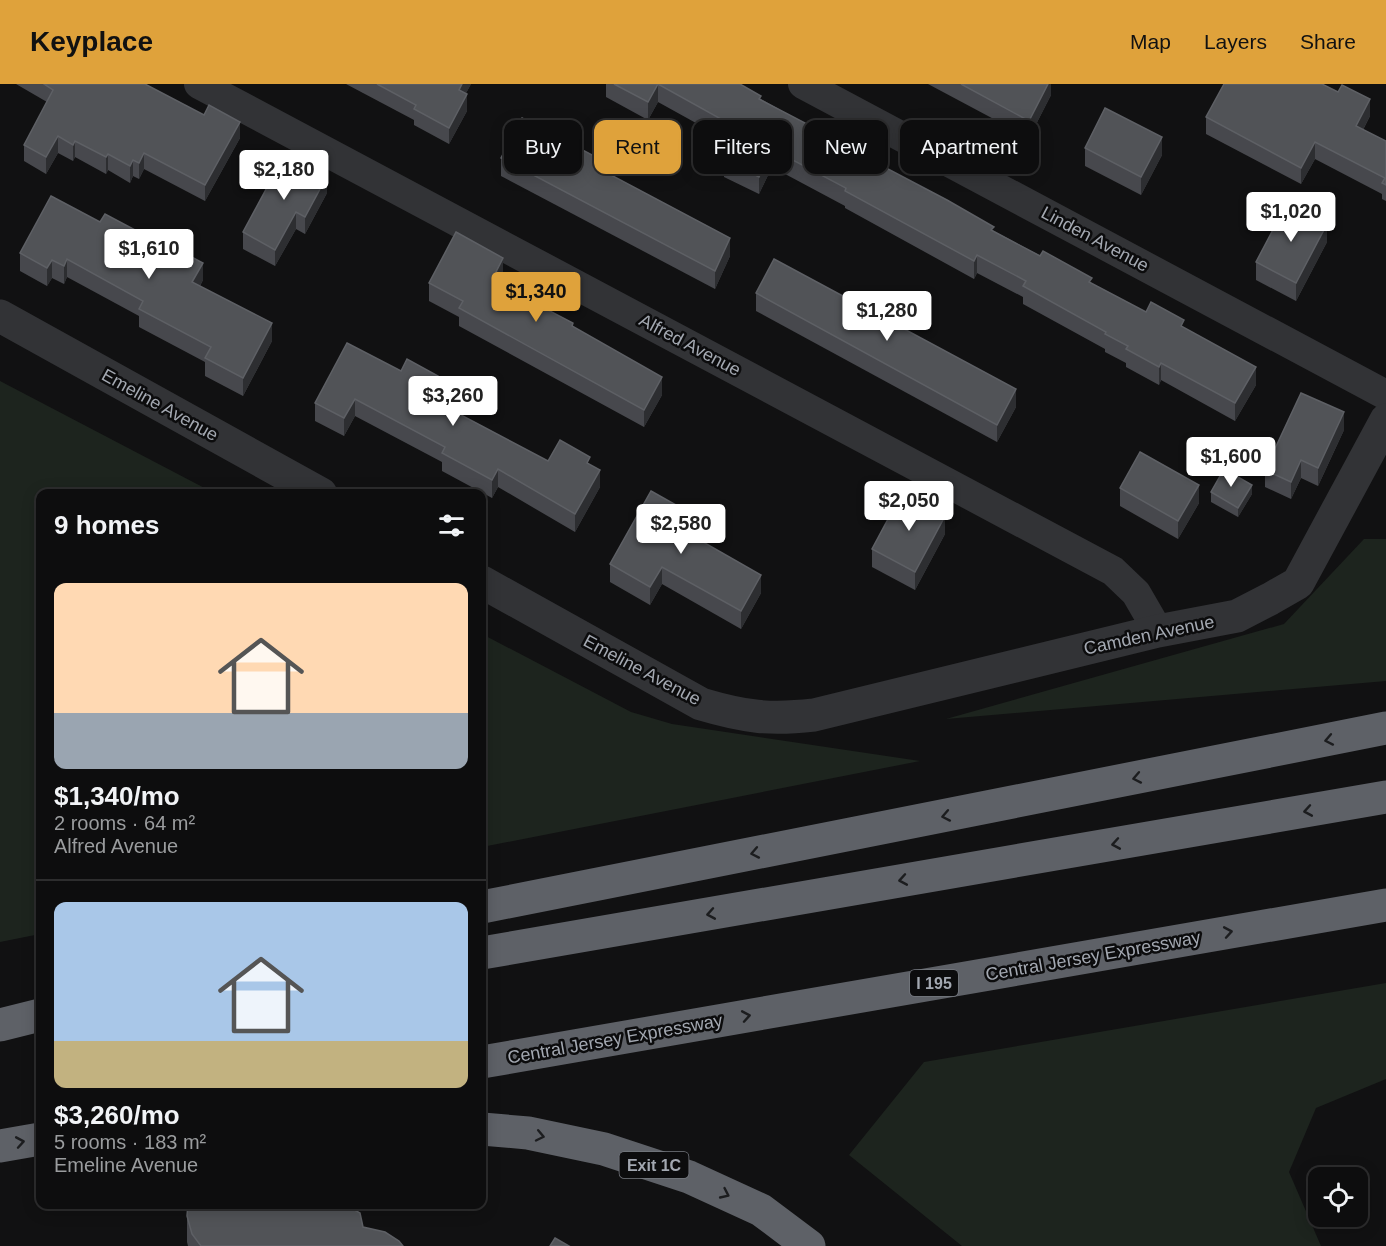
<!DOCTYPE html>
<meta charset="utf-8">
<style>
:root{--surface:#0d0d0e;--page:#161617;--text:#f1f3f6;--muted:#9a9c9e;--line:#2d2d2e;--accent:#dfa23b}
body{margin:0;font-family:Helvetica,sans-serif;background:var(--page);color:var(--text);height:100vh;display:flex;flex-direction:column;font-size:22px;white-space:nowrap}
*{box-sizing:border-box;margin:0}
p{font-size:20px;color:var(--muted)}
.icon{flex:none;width:33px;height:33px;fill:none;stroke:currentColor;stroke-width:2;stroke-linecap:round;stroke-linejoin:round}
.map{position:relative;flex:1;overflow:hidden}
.panel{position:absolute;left:36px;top:405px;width:450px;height:720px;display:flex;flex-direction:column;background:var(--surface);border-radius:12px;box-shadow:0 3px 15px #0003,0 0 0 2px var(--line)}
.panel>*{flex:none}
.top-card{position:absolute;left:504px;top:36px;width:570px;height:54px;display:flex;gap:12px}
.tools{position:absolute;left:1308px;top:1083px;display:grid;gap:12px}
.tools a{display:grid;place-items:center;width:60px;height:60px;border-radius:12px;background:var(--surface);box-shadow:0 3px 15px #0003,0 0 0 2px var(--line);font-size:30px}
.price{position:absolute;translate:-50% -51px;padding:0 14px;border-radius:6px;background:#fff;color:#222;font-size:20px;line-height:39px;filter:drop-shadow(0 2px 3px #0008)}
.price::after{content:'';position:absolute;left:50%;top:36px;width:18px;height:14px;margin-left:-9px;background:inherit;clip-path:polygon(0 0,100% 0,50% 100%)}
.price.selected{background:var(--accent);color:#111}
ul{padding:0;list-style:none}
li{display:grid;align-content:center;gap:12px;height:318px;padding:0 18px}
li+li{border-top:2px solid var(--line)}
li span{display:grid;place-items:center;height:186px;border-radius:12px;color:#555}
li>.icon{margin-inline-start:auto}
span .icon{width:108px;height:108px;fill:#fffc;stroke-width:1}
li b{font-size:26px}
h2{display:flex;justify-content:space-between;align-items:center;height:72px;padding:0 18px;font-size:26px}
.chip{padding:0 21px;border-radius:12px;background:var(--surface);box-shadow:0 3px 15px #0003,0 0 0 2px var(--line);font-size:21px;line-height:54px}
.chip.selected{background:var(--accent);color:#111}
header{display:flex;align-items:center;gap:36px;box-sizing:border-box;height:84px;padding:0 30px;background:var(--accent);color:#111}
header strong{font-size:28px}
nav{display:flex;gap:33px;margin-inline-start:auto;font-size:21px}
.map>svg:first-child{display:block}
</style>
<header>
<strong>Keyplace</strong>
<nav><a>Map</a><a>Layers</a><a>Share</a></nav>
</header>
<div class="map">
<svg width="1386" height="1162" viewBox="0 0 1386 1162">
<rect width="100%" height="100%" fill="#111112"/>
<!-- green -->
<g fill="#1d241e">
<polygon points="0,297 214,409 40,410 40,850 0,858"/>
<polygon points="1364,455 1386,455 1386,597 946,635 1284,540"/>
<polygon points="482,550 631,628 672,640 920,677 482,763"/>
<polygon points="1386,899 1386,995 1316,1024 1289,1088 1321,1162 962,1162 849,1071 924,978"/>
</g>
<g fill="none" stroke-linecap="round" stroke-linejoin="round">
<!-- minor -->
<g stroke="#323336" stroke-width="30">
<polyline points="199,0 1113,487 1136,509 1158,547"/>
<polyline points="803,0 1386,311"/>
</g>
<!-- tertiary -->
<g stroke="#323336" stroke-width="33">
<polyline points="0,232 321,410"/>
<path d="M482,498L701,620C745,633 769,636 814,631L1158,547L1237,532L1270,515L1298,499L1386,336"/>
</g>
<!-- motorway -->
<g stroke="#5e6167" stroke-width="33">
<polyline points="482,823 1386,644"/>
<polyline points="482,869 1386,713"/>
<polyline points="0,941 40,931"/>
<polyline points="482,978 1386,821"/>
<polyline points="482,1045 528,1049 604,1065 689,1093 761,1126 809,1162"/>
<polyline points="0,1062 40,1055"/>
</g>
</g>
<!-- wall -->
<g fill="#47484d">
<polygon points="16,0 145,0 240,54 205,117 144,85 139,95 133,92 130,99 108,86 106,90 75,73 73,77 58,69 46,90 24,77 24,61 47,18"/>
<polygon points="346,0 471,0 466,9 467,27 449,60 414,41 414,36"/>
<polygon points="606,0 740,0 761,15 994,147 1146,228 1184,244 1256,301 1235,337 1161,296 1159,301 1126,283 1126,279 1105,268 1105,265 1023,220 1023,213 977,189 974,195 845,124 845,122 772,83 759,110 724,93 724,75 732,59 658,18 648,36 606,13"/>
<polygon points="928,0 1051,0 1051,11 1029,54"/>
<polygon points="1370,32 1363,46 1386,57 1386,117 1382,115 1382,110 1315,75 1301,100 1206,50 1206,33"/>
<polygon points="1085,64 1162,71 1141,111 1085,82"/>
<polygon points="501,74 613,92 730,172 715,205 501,92"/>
<polygon points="327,109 305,150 296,145 275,182 243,165 243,148"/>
<polygon points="51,112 203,196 200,202 272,257 243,312 205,292 205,278 139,243 139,232 67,193 64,200 52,194 47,202 20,187 20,169"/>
<polygon points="1327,158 1296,217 1256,196 1256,178"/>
<polygon points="503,192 509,206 573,243 662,311 644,343 459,242 459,233 429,217 429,199"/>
<polygon points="756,209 1016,323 997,358 756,227"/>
<polygon points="438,307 447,324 548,377 590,381 600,403 575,448 498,403 492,414 442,387 442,378 355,332 344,352 315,337 315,319"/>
<polygon points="1344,346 1318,402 1301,394 1291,415 1265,403 1265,386"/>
<polygon points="1120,404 1199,419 1178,455 1120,422"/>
<polygon points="1211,408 1252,410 1238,433 1211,418"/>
<polygon points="692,447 690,451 761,509 741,545 662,500 650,521 610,498 610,480"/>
<polygon points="945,450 915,506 872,483 872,465"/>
<polygon points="187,1132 363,1143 403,1162 188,1162 187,1158"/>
</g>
<!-- shaded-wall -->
<g fill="#2d2e31">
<polygon points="462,0 471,0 459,22 459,6"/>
<polygon points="658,0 658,18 648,36 648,18"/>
<polygon points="1048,0 1051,0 1051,11 1029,54 1029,37"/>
<polygon points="467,10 467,27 449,60 449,44"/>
<polygon points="1370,15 1370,32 1356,59 1356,42"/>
<polygon points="240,38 240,54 205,117 205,101"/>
<polygon points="58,52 58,69 46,90 46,73"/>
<polygon points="1162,53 1162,71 1141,111 1141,93"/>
<polygon points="75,57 75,73 73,77 73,61"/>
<polygon points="1315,58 1315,75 1301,100 1301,84"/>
<polygon points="772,65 772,83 759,110 759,93"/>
<polygon points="144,69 144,85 139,95 139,79"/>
<polygon points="108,70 108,86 106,90 106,73"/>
<polygon points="133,76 133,92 130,99 130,82"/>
<polygon points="613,82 613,100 609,90"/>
<polygon points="327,92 327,109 305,150 305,133"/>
<polygon points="296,128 296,145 275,182 275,166"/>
<polygon points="1327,140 1327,158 1296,217 1296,199"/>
<polygon points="730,154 730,172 715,205 715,187"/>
<polygon points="977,171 977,189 974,195 974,177"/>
<polygon points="503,174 503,191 496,205 496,188"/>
<polygon points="67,175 67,193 64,200 64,182"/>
<polygon points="52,176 52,194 47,202 47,184"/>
<polygon points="203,179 203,196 192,216 192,198"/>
<polygon points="509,195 509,213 504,203"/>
<polygon points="272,239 272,257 243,312 243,294"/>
<polygon points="1161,279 1161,296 1159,301 1159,283"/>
<polygon points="1256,283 1256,301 1235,337 1235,319"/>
<polygon points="438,292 438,310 431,303"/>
<polygon points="662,293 662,311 644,343 644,326"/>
<polygon points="1016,305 1016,323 997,358 997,341"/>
<polygon points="447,312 447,330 442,321"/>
<polygon points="355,315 355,332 344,352 344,334"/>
<polygon points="1344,328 1344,346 1318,402 1318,384"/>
<polygon points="1301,376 1301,394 1291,415 1291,398"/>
<polygon points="498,385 498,403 492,414 492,396"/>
<polygon points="600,386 600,403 575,448 575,430"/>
<polygon points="1199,401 1199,419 1178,455 1178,437"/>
<polygon points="1252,401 1252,410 1238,433 1238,424"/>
<polygon points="692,430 692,447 682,464 682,446"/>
<polygon points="945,432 945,450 915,506 915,488"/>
<polygon points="662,483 662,500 650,521 650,503"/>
<polygon points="761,491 761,509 741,545 741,527"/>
</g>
<!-- building -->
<g fill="#515357" stroke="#5e6065" stroke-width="1.5">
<polygon points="44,0 145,0 204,31 209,21 240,38 205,101 144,69 139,79 133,76 130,82 108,70 106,73 75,57 73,61 58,52 46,73 24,61 53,6"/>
<polygon points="377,0 462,0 459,6 467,10 449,44 414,25 416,21"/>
<polygon points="614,0 740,0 761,12 759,15 830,52 829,54 947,116 994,143 991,146 1040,172 1043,167 1092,194 1089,198 1146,228 1151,218 1184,236 1181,242 1256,283 1235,319 1161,279 1159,283 1126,265 1128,262 1105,250 1106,248 1023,202 1026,197 977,171 974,177 845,107 846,104 772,65 759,93 724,75 739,45 658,0 648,18"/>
<polygon points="961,0 1048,0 1029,37"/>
<polygon points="1224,0 1322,0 1338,8 1342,1 1370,15 1356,42 1386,57 1386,101 1382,99 1385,94 1315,58 1301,84 1206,33"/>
<polygon points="1105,24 1162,53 1141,93 1085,64"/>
<polygon points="522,34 613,82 609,90 730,154 715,187 501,74"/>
<polygon points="285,70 327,92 305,133 296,128 275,166 243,148"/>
<polygon points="51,112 100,138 105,130 167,163 169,161 203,179 192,198 272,239 243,294 205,274 211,263 139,225 143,217 67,175 64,182 52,176 47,184 20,169"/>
<polygon points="1287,119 1327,140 1296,199 1256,178"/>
<polygon points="456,148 503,174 496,188 509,195 504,203 573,239 572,242 662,293 644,326 459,224 463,217 429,199"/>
<polygon points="774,175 1016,305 997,341 756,209"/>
<polygon points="347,259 401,287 407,275 438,292 431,303 447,312 442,321 548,377 560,356 590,373 587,379 600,386 575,430 498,385 492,396 442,369 445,363 355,315 344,334 315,319"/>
<polygon points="1301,309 1344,328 1318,384 1301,376 1291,398 1265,386"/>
<polygon points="1140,368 1199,401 1178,437 1120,404"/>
<polygon points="1224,385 1252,401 1238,424 1211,408"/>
<polygon points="651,407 692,430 682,446 761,491 741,527 662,483 650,503 610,480"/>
<polygon points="902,409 945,432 915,488 872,465"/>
<polygon points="188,1120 344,1120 360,1129 363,1143 385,1148 399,1157 403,1162 201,1162 192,1150 187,1132"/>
<polygon points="555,1154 569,1162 550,1162"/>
</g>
<!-- one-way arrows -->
<defs><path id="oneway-chevron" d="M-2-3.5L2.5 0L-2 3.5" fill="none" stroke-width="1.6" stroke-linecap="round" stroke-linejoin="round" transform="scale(1.5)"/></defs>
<g stroke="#1c1d1f">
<use href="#oneway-chevron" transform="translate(1329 656) rotate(169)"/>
<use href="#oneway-chevron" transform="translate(1137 694) rotate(169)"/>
<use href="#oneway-chevron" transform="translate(1308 727) rotate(170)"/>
<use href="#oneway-chevron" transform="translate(946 732) rotate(169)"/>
<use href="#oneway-chevron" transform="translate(1116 760) rotate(170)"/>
<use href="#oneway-chevron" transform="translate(755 769) rotate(169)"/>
<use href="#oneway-chevron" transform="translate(903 796) rotate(170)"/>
<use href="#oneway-chevron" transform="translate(711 830) rotate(170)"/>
<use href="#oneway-chevron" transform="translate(1228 848) rotate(-10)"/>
<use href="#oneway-chevron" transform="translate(746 932) rotate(-10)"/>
<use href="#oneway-chevron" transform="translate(540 1052) rotate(12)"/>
<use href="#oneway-chevron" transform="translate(20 1058) rotate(-10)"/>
<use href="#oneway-chevron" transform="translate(725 1110) rotate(25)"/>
</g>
<g text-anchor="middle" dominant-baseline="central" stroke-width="5" stroke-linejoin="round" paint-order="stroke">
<!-- shield labels -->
<g fill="#0c0c0d" stroke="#767980" stroke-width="1.5">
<rect x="910" y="886" width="48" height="26" rx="4.5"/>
<rect x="619.5" y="1068" width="69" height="26" rx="4.5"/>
</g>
<g font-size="16" font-weight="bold" fill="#a3a8b1">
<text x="934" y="899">I 195</text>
<text x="654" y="1081">Exit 1C</text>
</g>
<!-- street labels -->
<g font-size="18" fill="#a3a8b1" stroke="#0c0c0d">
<text transform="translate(1095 155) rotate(28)">Linden Avenue</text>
<text transform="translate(690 261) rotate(28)">Alfred Avenue</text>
<text transform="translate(160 321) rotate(29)">Emeline Avenue</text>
<text transform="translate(1149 551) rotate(-12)">Camden Avenue</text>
<text transform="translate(642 586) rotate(28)">Emeline Avenue</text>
<text transform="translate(1093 872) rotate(-10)">Central Jersey Expressway</text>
<text transform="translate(615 955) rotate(-10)">Central Jersey Expressway</text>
</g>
</g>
</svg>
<div class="tools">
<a><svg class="icon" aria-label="locate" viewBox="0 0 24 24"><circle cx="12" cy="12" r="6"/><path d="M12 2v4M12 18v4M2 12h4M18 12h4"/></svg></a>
</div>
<b class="price" style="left:284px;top:117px">$2,180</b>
<b class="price" style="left:1291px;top:159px">$1,020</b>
<b class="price" style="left:149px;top:196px">$1,610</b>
<b class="price selected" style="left:536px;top:239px">$1,340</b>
<b class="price" style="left:887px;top:258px">$1,280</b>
<b class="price" style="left:453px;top:343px">$3,260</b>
<b class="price" style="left:1231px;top:404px">$1,600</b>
<b class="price" style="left:909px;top:448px">$2,050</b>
<b class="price" style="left:681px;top:471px">$2,580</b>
<div class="top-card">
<a class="chip">Buy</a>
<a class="chip selected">Rent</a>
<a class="chip">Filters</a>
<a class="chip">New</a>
<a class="chip">Apartment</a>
</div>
<section class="panel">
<h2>9 homes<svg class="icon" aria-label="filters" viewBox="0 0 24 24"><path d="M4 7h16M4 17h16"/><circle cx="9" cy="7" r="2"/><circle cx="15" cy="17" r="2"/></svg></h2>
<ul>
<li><span style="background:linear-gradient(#ffd9b3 70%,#9aa5b1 0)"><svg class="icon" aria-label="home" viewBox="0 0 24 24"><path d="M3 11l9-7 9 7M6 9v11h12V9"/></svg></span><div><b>$1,340/mo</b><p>2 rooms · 64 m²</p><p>Alfred Avenue</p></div></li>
<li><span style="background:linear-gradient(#a9c7e8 75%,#c2b280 0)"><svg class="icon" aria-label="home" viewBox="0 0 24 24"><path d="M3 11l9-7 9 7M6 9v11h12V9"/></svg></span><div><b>$3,260/mo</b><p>5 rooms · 183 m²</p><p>Emeline Avenue</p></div></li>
</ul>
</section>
</div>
